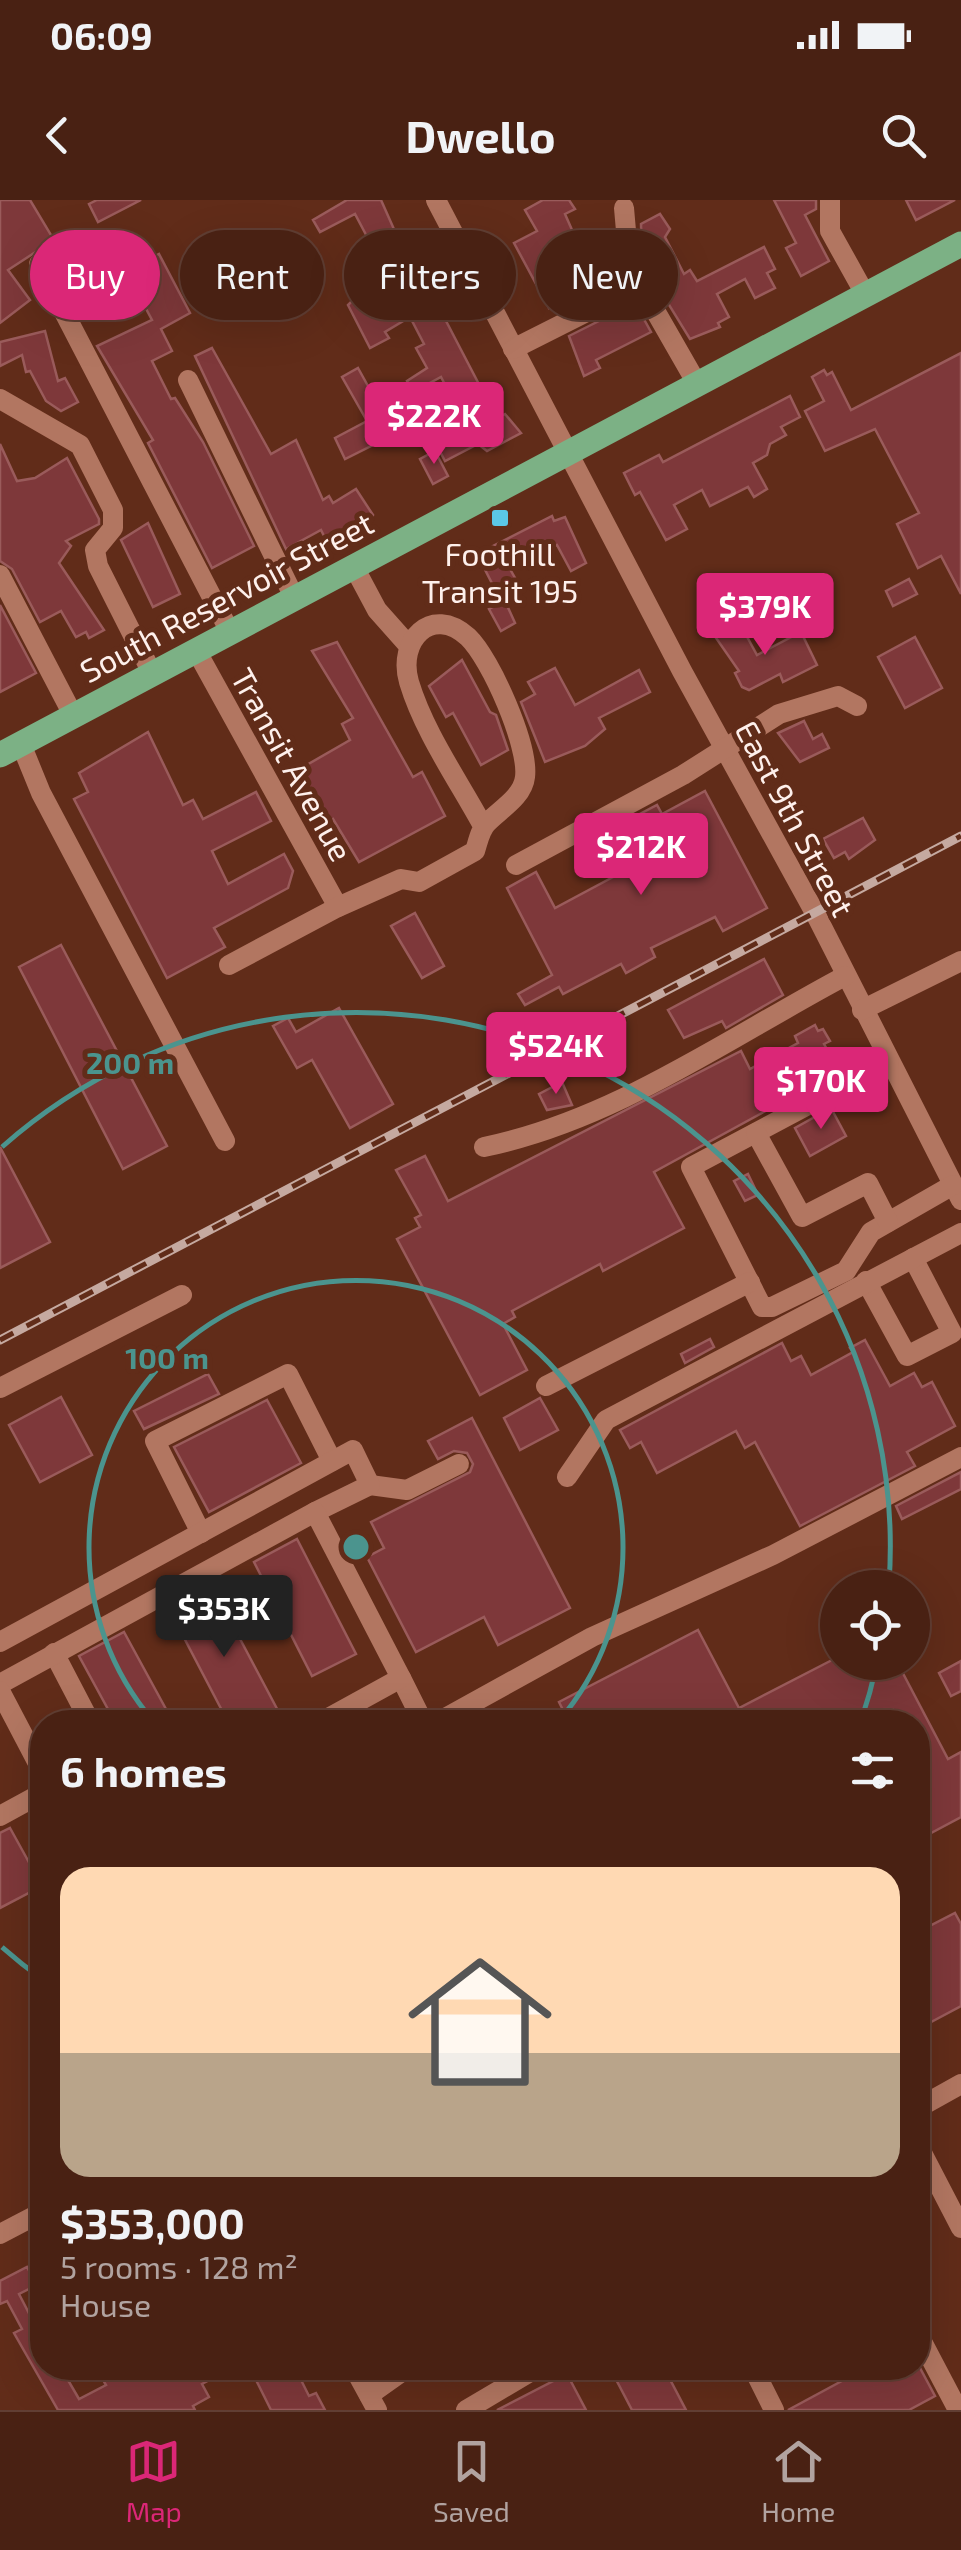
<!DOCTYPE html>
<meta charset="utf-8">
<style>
:root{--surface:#492113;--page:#50291c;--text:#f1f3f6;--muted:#b1a3a0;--line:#613e33;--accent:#db2777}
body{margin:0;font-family:"Exo 2",sans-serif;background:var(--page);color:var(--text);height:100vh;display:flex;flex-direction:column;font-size:38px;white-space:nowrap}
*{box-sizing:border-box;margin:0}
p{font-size:32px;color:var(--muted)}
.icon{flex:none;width:55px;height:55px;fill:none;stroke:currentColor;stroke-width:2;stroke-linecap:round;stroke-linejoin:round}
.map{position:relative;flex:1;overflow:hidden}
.drawer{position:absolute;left:30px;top:1510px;width:900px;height:670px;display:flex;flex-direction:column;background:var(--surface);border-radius:40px;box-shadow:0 10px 40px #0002,0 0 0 2px var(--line)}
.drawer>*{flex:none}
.top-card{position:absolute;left:30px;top:30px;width:902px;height:90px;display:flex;gap:20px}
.fabs{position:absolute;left:820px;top:1370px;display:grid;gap:20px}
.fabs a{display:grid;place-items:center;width:110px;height:110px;border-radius:50%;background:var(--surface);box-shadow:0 10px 40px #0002,0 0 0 2px var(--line);font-size:50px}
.price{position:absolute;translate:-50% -85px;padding:0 22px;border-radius:10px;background:var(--accent);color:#fff;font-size:32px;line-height:65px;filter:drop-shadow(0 2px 5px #0008)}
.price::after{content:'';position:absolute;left:50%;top:60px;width:30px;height:22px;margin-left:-15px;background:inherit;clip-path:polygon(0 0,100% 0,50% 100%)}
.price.current{background:#222;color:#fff}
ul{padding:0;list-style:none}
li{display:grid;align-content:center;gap:20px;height:530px;padding:0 30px}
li+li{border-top:2px solid var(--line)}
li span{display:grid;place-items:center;height:310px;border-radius:30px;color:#555}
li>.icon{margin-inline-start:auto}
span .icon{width:180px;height:180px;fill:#fffc;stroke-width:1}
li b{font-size:42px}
h2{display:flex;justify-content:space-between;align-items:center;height:120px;padding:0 30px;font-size:42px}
.chip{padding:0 35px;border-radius:45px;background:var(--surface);box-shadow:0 10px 40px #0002,0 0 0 2px var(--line);font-size:35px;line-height:90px}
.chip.current{background:var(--accent);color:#fff}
.status{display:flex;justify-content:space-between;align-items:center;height:70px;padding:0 50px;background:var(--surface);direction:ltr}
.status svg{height:28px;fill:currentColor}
header{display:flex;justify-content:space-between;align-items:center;height:130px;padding:0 30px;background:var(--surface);font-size:45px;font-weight:700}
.tab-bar{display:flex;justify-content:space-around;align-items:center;height:140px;border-top:2px solid var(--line);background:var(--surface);font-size:28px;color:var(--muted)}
.tab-bar a{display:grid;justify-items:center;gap:5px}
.tab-bar .current{color:var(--accent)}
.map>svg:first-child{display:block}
</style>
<div class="status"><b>06:09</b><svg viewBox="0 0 49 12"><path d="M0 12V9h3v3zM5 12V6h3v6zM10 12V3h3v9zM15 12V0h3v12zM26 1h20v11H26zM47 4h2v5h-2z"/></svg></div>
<header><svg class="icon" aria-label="back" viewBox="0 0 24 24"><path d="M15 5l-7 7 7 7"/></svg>Dwello<svg class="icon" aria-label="search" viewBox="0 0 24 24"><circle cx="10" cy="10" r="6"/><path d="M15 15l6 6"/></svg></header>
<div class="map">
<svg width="961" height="2210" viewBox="0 0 961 2210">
<rect width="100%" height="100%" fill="#612c19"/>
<!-- building -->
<g fill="#7e383a" stroke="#9a5b5b" stroke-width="2.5">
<polygon points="0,0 30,0 54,40 8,70 30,100 0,123"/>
<polygon points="97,0 141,0 98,22 89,4"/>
<polygon points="347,0 381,0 397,36 401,34 409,48 403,51 434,98 484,194 460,207 472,232 505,214 521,233 487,251 478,244 445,261 424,221 455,204 441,177 413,192 407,181 427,168 416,148 424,144 410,117 385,132 389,138 370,148 348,105 358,95 355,89 378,74 371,61 376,58 373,48 355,14 320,32 313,20"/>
<polygon points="543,0 569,0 575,9 565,14 576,39 589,62 596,58 610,85 556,112 553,106 549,108 514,43 537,31 525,10"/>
<polygon points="774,0 816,0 816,9 805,15 829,61 801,76 786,48 796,43"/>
<polygon points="906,0 955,0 916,20"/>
<polygon points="660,14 670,29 665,37 684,74 690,70 697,81 764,47 775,69 767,73 775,88 755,98 745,79 717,94 729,117 718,123 720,127 690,139 642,61 641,24"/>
<polygon points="128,46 138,65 159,54 190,113 161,129 172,151 152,161 171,199 175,198 203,242 254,346 212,368 148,243 153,240 97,146 152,120 144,105 132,81 80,113 65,84 96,67 93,62"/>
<polygon points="635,103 651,132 596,160 600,168 584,176 569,136"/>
<polygon points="45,131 58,181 65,178 78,202 61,211 46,201 30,171 26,172 22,155 0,166 0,142"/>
<polygon points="212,148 271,254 296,240 323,300 329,296 333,303 356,289 373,315 369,320 334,340 326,340 321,330 286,349 195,156"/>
<polygon points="961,153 961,394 941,356 918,368 897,324 919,313 875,229 825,251 805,211 824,201 812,177 824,170 827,175 832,172 851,210"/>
<polygon points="358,168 383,213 405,202 417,223 345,259 335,238 367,221 342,177"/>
<polygon points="790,196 800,217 781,227 786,235 770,244 767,255 753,263 767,289 754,297 748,287 710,306 702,290 674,305 687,329 666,340 640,292 635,295 624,273 659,255 663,262"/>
<polygon points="0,244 17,281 35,278 67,258 99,319 99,324 66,341 71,346 59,363 104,430 89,438 86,432 76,437 61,411 40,422 12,369 0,361"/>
<polygon points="435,251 448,276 433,284 420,259"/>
<polygon points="552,316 554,321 565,317 586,363 571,371 557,345 550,347 510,369 519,385 498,395 477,354"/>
<polygon points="148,323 180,394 153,407 121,340"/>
<polygon points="909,379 917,394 893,406 886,391"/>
<polygon points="505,401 515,423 501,431 489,409"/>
<polygon points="0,405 36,473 0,492"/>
<polygon points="739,422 757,455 801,432 817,465 783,482 780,474 749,490 742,487 735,473 739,471 714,435"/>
<polygon points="915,437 942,488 905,508 878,457"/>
<polygon points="337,442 413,577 422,572 445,616 359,662 333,619 326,623 298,570 350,540 342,524 353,518 312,451"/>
<polygon points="462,460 490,512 496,515 508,550 481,565 453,513 446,517 429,486"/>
<polygon points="555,468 575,505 639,470 650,492 599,518 605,529 585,546 545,562 521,502 535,494 528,482"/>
<polygon points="804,521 813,539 822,534 829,548 800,562 778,533"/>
<polygon points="148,532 183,605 193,600 203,619 256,592 271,621 212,651 228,684 284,654 293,671 288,688 214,728 225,747 167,778 74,599 88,592 79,573"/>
<polygon points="705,591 767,708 723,731 715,717 651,748 655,757 626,773 621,764 563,794 559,787 525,805 518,794 552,775 507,688 536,672 555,708 641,662 621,624 657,605 662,614"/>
<polygon points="863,618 875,640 849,659 845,652 834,658 823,639"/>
<polygon points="415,713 444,766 422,778 391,726"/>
<polygon points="61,745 167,946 123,969 19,767"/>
<polygon points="764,759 783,795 726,828 722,821 684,838 668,810"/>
<polygon points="339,808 393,904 350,928 312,860 297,868 273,826 288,818 296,832"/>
<polygon points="815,825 818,831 823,829 830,841 824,844 828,851 790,873 795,883 766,899 771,908 654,972 684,1028 603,1071 600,1064 512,1111 515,1117 503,1124 527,1170 480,1195 397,1039 420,1027 415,1018 421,1015 396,970 425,956 448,1001 741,851 750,869 798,843 795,836"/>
<polygon points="562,882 572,905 547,910 539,894"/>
<polygon points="831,908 846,936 810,956 795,928"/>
<polygon points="0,947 50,1042 0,1068"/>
<polygon points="748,974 758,995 745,1001 734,981"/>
<polygon points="710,1139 714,1147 685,1163 681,1154"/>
<polygon points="865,1140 890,1186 914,1173 922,1187 932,1182 955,1226 907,1252 915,1266 800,1326 755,1242 745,1248 736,1231 657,1273 641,1242 630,1248 620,1230 782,1143 791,1161 801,1156 811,1175 853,1152 850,1148"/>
<polygon points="208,1174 219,1194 144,1229 134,1211"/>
<polygon points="61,1197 92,1255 40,1282 9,1225"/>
<polygon points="540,1198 558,1230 520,1250 504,1218"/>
<polygon points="267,1200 301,1263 209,1312 174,1247"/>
<polygon points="472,1218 570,1408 498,1445 484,1417 416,1452 367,1357 384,1348 371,1322 470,1272 473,1264 467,1253 454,1251 438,1259 428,1241"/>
<polygon points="961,1272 961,1289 902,1319 896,1306"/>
<polygon points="297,1339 356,1454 312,1476 254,1362"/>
<polygon points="212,1386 284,1522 228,1522 169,1409"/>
<polygon points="698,1430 739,1508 838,1457 838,1462 897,1462 948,1559 961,1552 961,1617 918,1640 918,1522 900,1522 893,1510 870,1522 569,1522 559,1502"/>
<polygon points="124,1432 173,1522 115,1522 79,1456"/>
<polygon points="961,1461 961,1491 951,1496 939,1473"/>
<polygon points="10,1628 42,1686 0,1708 0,1633"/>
<polygon points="955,1713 961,1724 961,1806 918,1829 918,1732"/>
<polygon points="27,2067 37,2085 19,2094 34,2123 42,2118 42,2168 61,2168 79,2199 106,2185 96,2168 232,2168 202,2184 209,2197 193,2206 195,2210 58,2210 14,2133 22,2129 7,2101 0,2104 0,2081"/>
<polygon points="250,2168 295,2168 309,2196 316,2193 325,2210 271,2210"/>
<polygon points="610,2168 664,2168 686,2210 632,2210"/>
<polygon points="866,2168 920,2168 935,2196 909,2210 788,2210"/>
<polygon points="567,2174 586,2210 497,2210"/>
</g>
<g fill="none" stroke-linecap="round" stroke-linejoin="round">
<!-- minor -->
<g stroke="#b27661" stroke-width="20">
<polyline points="436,0 682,471 815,713 961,1000"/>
<polyline points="830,0 830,31 865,94"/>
<polyline points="624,8 629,65 696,182"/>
<polyline points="81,40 39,64 230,432"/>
<polyline points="513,149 642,84"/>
<polyline points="188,180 294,397"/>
<polyline points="0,199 80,245 113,310 113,328 95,350 98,366 152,473"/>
<polyline points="353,365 377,410 409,446"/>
<polyline points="0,375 73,515"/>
<polyline points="196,450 338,707"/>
<polyline points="21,544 41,593 225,941"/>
<polyline points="516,665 683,575 779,514 838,496 857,506"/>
<path d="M229,765L338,707L401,679L419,682L475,651C478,642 480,630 487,623C499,610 523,597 525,577C529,546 491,459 468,437C431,404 397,441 409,482C424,532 458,580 483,626"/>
<polyline points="862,810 961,761"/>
<polyline points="889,862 691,967 762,1107 772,1107 846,1071 871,1032 953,985"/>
<polyline points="756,933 802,1017 868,983 888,1022"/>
<path d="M484,947C615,920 728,838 845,776"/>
<polyline points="866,1081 907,1156 952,1133 913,1058"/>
<polyline points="546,1186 750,1082"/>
<polyline points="0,1188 182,1095"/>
<polyline points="567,1277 606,1220 961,1033"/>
<polyline points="370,1285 407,1290 459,1264"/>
<polyline points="201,1333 155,1241 288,1174 332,1261"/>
<polyline points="0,1442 353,1250 370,1285 315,1312"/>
<polyline points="54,1453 90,1522"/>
<polyline points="401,1478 423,1522"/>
<polyline points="0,1484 315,1312 401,1478 321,1522"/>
<polyline points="0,1491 42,1571"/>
<polyline points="438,1522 592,1437 773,1355 961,1257"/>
<polyline points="0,1616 42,1593"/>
<polyline points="918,1908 961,1884"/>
<polyline points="918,1945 961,2028"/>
<polyline points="0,2034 42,2012"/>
<polyline points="918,2134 958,2210"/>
<polyline points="354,2168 377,2210"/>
<polyline points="753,2168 774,2210"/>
<polyline points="369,2195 407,2168"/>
<polyline points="466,2210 532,2171 530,2168"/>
</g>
<!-- major -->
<polyline stroke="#7cb185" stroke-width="25" points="0,555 961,44"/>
<defs>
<polyline id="rail" points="0,1140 961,636"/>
</defs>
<!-- rail casing -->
<use href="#rail" stroke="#c5a9a0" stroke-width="9"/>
<!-- rail -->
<use href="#rail" stroke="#612c19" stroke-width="5" stroke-dasharray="15" stroke-linecap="butt"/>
</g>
<!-- distance rings -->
<g fill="none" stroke="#4b948e" stroke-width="5">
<path d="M154 1522A267 267 0 1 1 558 1522"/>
<path d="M877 1463A534 534 0 0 1 861 1521M42 1779A534 534 0 0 1 2 1747M2 947A534 534 0 0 1 889 1384"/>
</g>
<!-- markers -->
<rect fill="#5bc7e7" stroke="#612c19" stroke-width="4" x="490" y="308" width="20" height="20" rx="5"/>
<g text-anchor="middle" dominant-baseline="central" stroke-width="10" stroke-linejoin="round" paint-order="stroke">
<!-- poi labels -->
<g font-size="32" fill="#fef0ec" stroke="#612c19">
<text x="500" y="353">Foothill<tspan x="500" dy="37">Transit 195</tspan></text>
</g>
<!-- street labels -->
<g font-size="32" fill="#fef0ec" stroke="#612c19">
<text transform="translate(226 396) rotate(-28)">South Reservoir Street</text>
<text transform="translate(293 564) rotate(61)">Transit Avenue</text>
<text transform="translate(796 618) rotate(62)">East 9th Street</text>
</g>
</g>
<circle cx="356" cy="1347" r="15" fill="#4b948e" stroke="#612c19" stroke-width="5"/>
<g font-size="30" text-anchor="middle" font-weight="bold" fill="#4b948e" stroke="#612c19" stroke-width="10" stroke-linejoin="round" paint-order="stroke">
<text x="130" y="874">200 m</text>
<text x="167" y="1169">100 m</text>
</g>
</svg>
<div class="fabs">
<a><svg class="icon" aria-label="locate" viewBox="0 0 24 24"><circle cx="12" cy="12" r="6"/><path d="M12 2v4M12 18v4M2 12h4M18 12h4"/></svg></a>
</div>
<b class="price" style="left:434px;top:267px">$222K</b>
<b class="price" style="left:765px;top:458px">$379K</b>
<b class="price" style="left:641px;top:698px">$212K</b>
<b class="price" style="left:556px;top:897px">$524K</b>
<b class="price" style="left:821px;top:932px">$170K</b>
<b class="price current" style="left:224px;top:1460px">$353K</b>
<div class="top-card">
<a class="chip current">Buy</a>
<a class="chip">Rent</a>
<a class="chip">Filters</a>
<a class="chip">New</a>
</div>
<section class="drawer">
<h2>6 homes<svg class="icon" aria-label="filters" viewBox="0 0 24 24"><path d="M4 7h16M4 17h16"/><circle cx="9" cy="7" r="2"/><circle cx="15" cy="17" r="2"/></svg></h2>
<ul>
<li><span style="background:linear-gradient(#ffd9b3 60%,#b9a48a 0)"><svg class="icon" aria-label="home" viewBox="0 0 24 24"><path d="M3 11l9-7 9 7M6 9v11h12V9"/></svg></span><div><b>$353,000</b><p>5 rooms · 128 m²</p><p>House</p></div></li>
</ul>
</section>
</div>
<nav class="tab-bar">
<a class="current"><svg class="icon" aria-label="map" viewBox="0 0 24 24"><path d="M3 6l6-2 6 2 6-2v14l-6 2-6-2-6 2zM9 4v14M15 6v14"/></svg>Map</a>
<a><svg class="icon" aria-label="saved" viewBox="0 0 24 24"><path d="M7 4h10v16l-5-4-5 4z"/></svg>Saved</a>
<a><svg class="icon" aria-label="home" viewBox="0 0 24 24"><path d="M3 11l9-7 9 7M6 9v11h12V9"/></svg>Home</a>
</nav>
